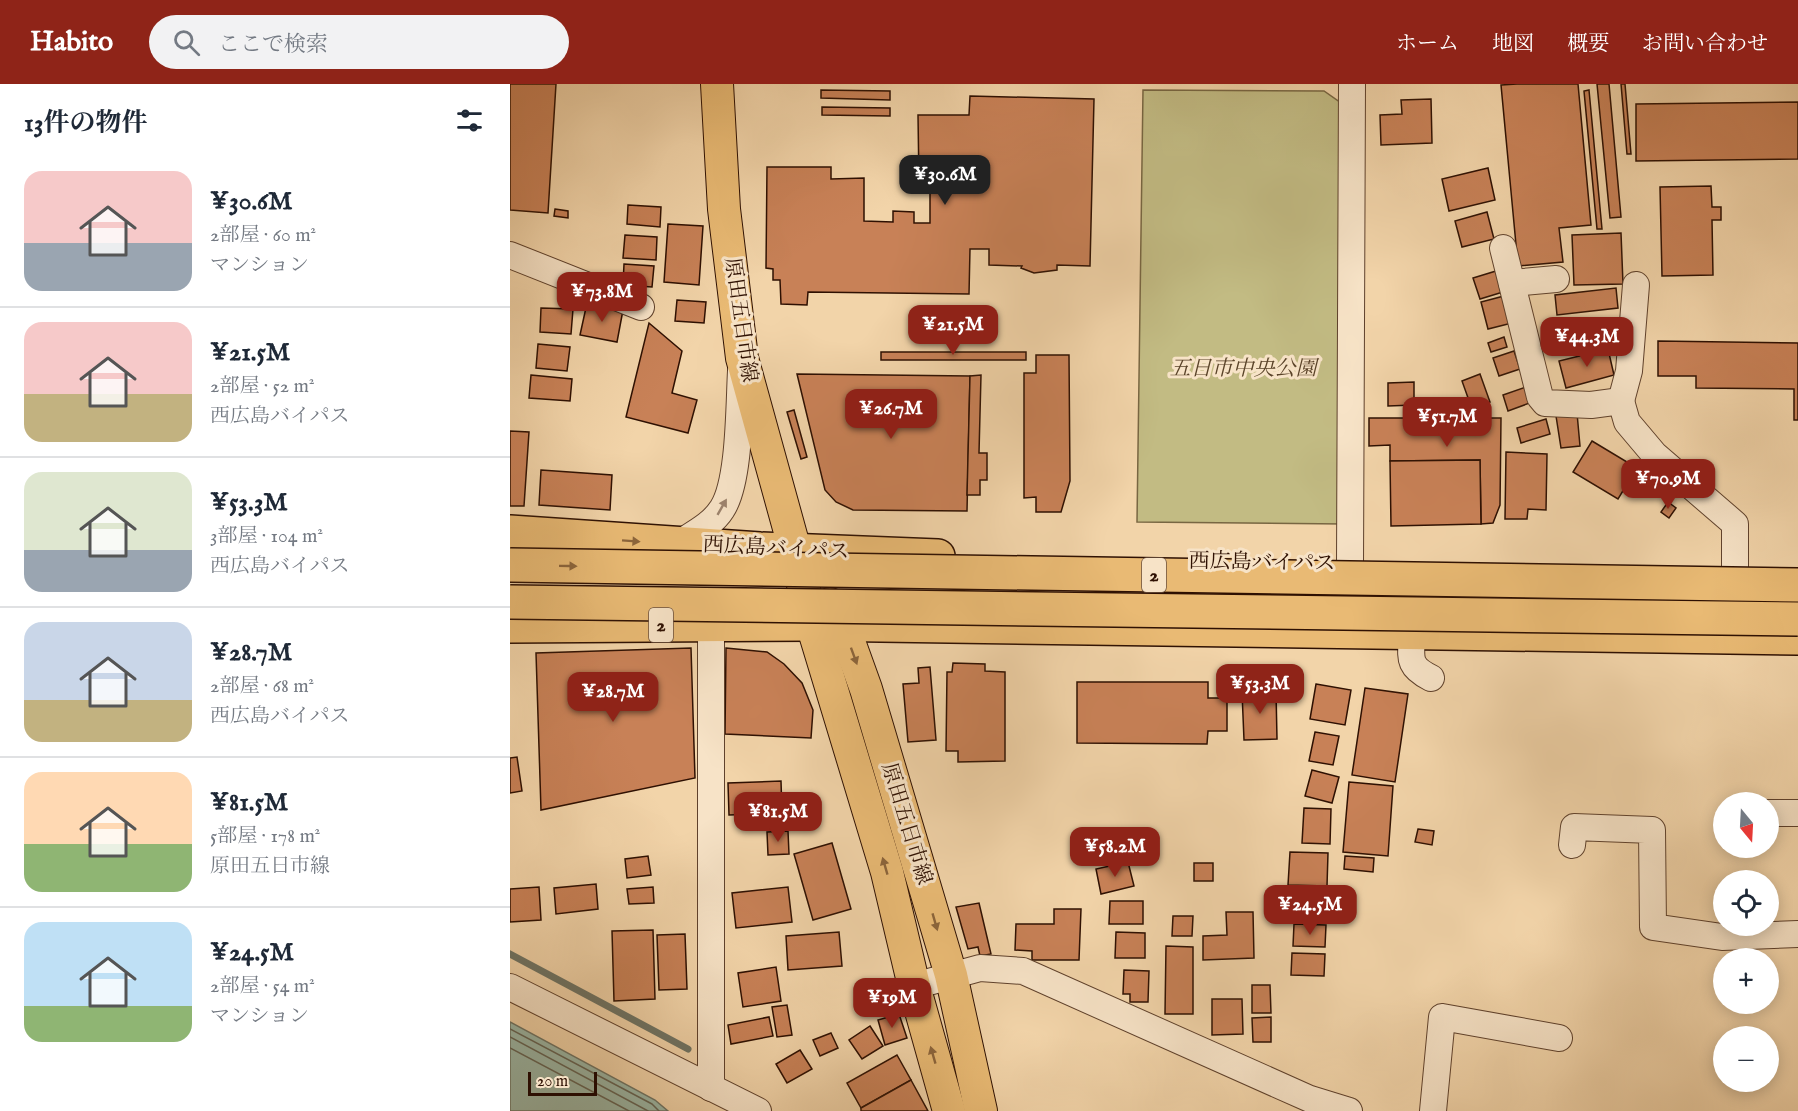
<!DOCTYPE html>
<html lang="ja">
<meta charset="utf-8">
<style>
:root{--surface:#fff;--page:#f2f2f3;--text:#1f2937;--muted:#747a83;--line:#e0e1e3;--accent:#8f2418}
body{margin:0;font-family:"IM FELL English","Noto Serif JP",serif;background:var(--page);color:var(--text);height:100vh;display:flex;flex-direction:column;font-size:22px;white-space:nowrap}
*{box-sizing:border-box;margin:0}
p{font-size:20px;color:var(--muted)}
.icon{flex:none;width:33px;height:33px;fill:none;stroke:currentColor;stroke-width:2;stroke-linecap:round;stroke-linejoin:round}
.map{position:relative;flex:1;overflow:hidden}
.sheet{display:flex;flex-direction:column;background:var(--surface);width:510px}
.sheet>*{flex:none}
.needle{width:39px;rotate:162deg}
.tools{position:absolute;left:1203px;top:708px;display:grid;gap:12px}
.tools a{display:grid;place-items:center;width:66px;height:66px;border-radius:50%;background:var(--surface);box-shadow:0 3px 15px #0003;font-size:30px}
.scale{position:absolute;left:18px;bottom:15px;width:69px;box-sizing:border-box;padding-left:6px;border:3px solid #2e1002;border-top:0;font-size:16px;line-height:21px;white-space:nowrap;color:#2e1002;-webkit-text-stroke:4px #f7e3c7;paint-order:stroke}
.price{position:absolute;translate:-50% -51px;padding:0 14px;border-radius:12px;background:var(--accent);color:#fff;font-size:20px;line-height:39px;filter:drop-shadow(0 2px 3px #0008)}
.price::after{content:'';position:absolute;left:50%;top:36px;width:18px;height:14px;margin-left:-9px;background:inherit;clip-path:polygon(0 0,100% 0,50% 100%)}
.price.on{background:#222;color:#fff}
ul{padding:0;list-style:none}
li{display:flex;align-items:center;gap:18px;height:150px;padding:0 24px}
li+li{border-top:2px solid var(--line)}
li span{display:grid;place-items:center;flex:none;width:168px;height:120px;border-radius:18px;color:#555}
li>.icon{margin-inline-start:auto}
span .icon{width:72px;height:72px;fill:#fffc;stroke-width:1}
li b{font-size:26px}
h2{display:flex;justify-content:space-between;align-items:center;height:72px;padding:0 24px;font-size:26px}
header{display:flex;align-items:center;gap:36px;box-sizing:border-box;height:84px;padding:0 30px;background:var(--accent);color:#fff}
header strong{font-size:28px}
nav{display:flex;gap:33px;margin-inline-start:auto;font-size:21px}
.search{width:420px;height:54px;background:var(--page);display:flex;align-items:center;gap:15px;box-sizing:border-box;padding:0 21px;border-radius:33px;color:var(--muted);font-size:22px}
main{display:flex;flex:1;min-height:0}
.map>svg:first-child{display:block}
</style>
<header>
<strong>Habito</strong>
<div class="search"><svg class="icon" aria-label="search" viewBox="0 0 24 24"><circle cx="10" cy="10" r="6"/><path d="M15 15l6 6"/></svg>ここで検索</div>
<nav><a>ホーム</a><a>地図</a><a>概要</a><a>お問い合わせ</a></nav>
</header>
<main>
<section class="sheet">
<h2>13件の物件<svg class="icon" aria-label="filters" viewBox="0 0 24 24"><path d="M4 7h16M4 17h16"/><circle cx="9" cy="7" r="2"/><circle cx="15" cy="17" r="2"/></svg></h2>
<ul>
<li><span style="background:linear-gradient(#f6c9c9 60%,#9aa5b1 0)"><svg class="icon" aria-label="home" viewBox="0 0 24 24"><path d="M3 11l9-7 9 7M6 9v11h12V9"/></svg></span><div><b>¥30.6M</b><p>2部屋 · 60 m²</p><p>マンション</p></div></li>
<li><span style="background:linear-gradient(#f6c9c9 60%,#c2b280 0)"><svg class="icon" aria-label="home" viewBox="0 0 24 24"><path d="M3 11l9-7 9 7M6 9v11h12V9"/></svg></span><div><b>¥21.5M</b><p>2部屋 · 52 m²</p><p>西広島バイパス</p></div></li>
<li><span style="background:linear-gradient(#dfe7d0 65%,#9aa5b1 0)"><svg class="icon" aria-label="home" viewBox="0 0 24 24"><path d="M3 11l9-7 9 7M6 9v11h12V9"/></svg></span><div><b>¥53.3M</b><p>3部屋 · 104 m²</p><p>西広島バイパス</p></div></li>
<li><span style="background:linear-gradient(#c9d6e8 65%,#c2b280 0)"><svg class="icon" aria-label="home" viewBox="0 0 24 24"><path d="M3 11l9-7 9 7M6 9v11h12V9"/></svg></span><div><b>¥28.7M</b><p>2部屋 · 68 m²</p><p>西広島バイパス</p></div></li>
<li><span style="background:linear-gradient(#ffd9b3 60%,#8fb573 0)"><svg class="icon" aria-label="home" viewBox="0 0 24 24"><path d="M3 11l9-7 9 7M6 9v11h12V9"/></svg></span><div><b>¥81.5M</b><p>5部屋 · 178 m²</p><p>原田五日市線</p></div></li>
<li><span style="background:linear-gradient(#bfe0f5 70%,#8fb573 0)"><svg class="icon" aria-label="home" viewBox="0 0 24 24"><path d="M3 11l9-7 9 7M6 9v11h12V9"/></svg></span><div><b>¥24.5M</b><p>2部屋 · 54 m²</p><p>マンション</p></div></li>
</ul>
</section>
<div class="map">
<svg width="1288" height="1027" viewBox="0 0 1288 1027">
<rect width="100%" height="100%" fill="#f2d4a9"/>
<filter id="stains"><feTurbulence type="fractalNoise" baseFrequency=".00333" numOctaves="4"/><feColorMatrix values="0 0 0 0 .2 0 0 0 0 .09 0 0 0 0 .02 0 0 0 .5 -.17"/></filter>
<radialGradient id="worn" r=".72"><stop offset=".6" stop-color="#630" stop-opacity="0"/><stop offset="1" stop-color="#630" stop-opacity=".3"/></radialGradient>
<!-- green -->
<polygon fill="#c2bb83" stroke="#786642" stroke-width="1.5" points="633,6 814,7 831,19 834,440 627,438"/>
<!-- water -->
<polygon fill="#9bb8a8" stroke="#6f7566" stroke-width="1.5" points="0,938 145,1016 158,1027 0,1027"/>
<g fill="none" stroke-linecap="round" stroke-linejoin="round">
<!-- shore -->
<g stroke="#646455" stroke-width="1.5">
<polyline points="0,945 142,1020 149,1027"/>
<polyline points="0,953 138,1027"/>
<polyline points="0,964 119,1027"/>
</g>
<!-- stream -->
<polyline stroke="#6f7566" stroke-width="7" points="0,870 178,965"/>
</g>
<!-- building -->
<g fill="#c88157" stroke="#2e1002" stroke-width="1.5">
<polygon points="0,0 46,0 38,129 0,126"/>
<polygon points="1007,0 1068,0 1081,141 1049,144 1053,178 1008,182 991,1"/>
<polygon points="1087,0 1099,0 1111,133 1100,134"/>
<polygon points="1111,0 1115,0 1121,70 1117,70"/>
<polygon points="311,6 380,7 380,16 311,14"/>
<polygon points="1079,6 1092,145 1087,145 1074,7"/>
<polygon points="460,12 584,15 580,182 547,181 547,186 524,189 511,184 512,182 479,181 479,165 460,165 459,210 298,208 297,221 271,220 270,196 263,196 263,185 256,184 257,83 321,83 321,95 354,94 354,137 383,138 383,127 404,128 404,139 420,139 420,101 409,100 408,31 459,31"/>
<polygon points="921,15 922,59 871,61 870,31 892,30 891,16"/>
<polygon points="1288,18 1288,75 1126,77 1126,20"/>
<polygon points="312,23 380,24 380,32 312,31"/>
<polygon points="978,84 985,116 939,127 932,95"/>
<polygon points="1201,102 1202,123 1211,123 1211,136 1202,136 1203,191 1152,192 1150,103"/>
<polygon points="118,121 151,123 150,143 117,140"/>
<polygon points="45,125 58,127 58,134 44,132"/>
<polygon points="977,128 984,155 952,163 945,137"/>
<polygon points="158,140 193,142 189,201 154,198"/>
<polygon points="1111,149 1113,200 1064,201 1062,151"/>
<polygon points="115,151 147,153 146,176 113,174"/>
<polygon points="114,180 144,182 142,203 113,201"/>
<polygon points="986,187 993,208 970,215 963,194"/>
<polygon points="1106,204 1108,224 1047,231 1045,211"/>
<polygon points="994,212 1002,239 978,245 971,218"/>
<polygon points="167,216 196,218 194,239 165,237"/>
<polygon points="77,219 113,226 107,258 70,251"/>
<polygon points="31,224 63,225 61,250 30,248"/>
<polygon points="139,239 172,267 162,309 187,316 178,349 116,333"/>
<polygon points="994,253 997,263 981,268 978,259"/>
<polygon points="1148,257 1288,259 1288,336 1284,336 1284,305 1186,304 1186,292 1148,292"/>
<polygon points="28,260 60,263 57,287 26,284"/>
<polygon points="1098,265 1104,291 1056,304 1049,277"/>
<polygon points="1004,267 1010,285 989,292 983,274"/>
<rect x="371" y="268" width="145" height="8"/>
<polygon points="526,271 559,271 560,397 551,428 526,428 526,413 514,414 514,289 526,289"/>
<polygon points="287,290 460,292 457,427 343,426 326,418 315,406"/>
<polygon points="970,290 980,318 962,325 952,297"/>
<polygon points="21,291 62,295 60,317 19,314"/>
<polygon points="471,291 469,369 477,369 477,396 470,396 470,411 457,411 460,292"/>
<polygon points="904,298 904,321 878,322 878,299"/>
<polygon points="1019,302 1025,317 998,327 993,311"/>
<polygon points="284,326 297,373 291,375 277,328"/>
<polygon points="1067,329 1070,362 1051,364 1046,332"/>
<polygon points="859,334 991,334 990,421 983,439 971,440 970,376 880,377 880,361 859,362"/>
<polygon points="1036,335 1040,350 1011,359 1007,344"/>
<polygon points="0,347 19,348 14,422 0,422"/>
<polygon points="1082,357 1127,384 1108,415 1063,388"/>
<polygon points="996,368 1037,370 1036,426 1018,425 1017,435 995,435"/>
<polygon points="970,376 971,440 881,442 880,377"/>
<polygon points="31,386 102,391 100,426 29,421"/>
<polygon points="1158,418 1166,424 1159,434 1151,428"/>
<polygon points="181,564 185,694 31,726 26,569"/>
<polygon points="216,564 257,568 274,580 292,599 303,626 301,654 215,650"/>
<polygon points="443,579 475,580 475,587 495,588 495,677 448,678 448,667 436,667 437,588 442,588"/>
<polygon points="420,583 426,656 398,658 393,600 409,599 408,584"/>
<polygon points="567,598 698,598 698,614 717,614 717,647 698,647 697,660 567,659"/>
<polygon points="806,600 841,606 835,641 800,635"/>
<polygon points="855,604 898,610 885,698 842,691"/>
<polygon points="766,607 767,655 734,656 732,608"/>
<polygon points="805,648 829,652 823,681 799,677"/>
<polygon points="7,673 12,707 0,709 0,674"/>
<polygon points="802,686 829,693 822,719 795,712"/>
<polygon points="271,697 272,729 219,731 218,699"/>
<polygon points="839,698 883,702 878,772 833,768"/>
<polygon points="794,724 821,725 820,760 792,759"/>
<polygon points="908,745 924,747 922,761 905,758"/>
<polygon points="278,747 279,770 258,771 257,748"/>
<polygon points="322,759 341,825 303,836 284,770"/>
<polygon points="780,768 818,769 817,802 778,801"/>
<polygon points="138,772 141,791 117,794 115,775"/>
<polygon points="835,772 864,774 863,788 834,785"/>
<polygon points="618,778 624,802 591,810 586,785"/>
<rect x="684" y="779" width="19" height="18"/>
<polygon points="86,800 88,825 46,830 44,804"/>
<polygon points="29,803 31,836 0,838 0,805"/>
<polygon points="143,803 144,819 119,820 117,805"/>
<polygon points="278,803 282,838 226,844 222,809"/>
<polygon points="784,807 816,809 815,832 783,830"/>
<polygon points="600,817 633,817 633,840 599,840"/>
<polygon points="469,819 481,870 470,872 468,863 458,865 446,823"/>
<polygon points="544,825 571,825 569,876 522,876 522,867 505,866 506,840 544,840"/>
<polygon points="716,828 743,828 744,874 693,876 693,852 717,851"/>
<polygon points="663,832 683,832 682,852 662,852"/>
<polygon points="784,840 816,841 815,863 783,862"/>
<polygon points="143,846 145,915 104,917 102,847"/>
<polygon points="329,848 332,882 278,886 276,852"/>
<polygon points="606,848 635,849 635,874 605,874"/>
<polygon points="175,850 177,905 149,906 147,851"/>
<polygon points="656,862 683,863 683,930 655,930"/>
<polygon points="782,869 815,870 814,892 781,891"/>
<polygon points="266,883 271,917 233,923 228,889"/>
<polygon points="614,886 639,887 638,918 620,918 620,910 613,910"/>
<polygon points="742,901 760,901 761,929 742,929"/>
<polygon points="702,915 732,915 733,950 702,951"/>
<polygon points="277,921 282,951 267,953 262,923"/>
<polygon points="389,930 397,954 375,961 368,936"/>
<polygon points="259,933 263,952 221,960 218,941"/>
<polygon points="761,933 761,958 743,958 742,934"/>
<polygon points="360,942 373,962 352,975 339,956"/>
<polygon points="321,949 328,964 310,972 303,956"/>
<polygon points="290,966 302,985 277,999 266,980"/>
<polygon points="387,971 401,996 351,1024 337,999"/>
<polygon points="401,996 418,1027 351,1027 351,1024"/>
</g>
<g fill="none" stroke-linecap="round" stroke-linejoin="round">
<defs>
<g id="minor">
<polyline points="993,164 1030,313 1035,319 1081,321 1111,317 1117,338 1144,370 1225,440 1225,485"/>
<polyline points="0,171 131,223"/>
<polyline points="1002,199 1046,195"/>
<polyline points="1111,317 1119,287 1126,201"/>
<path d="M168,460C183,450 202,441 212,425C230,398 229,321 231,287"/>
<polyline points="840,480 842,0"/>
<path d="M902,550C901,574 897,582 921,594"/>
<polyline points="1258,729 1288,729"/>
<polyline points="1062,761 1064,743 1142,746 1143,843 1212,853 1288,850"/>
<polyline points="404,902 470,884 513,887 800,1015 839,1027"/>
<polyline points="0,903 248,1027"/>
<polyline points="201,1004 201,540"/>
<polyline points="923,1027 932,933 1049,954"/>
</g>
<g id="major">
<polyline points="207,0 214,125 232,274 285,466 302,540 377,788 404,902 439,1027"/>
<polyline points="320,520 333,541 356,605 441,891 471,1027"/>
</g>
<g id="highway">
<polyline points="0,448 250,465 428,472"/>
<polyline points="0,542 302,540 1288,554"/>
</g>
</defs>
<!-- minor casing -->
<use href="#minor" stroke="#5f412c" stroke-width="28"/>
<!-- major casing -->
<use href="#major" stroke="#2e1002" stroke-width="34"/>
<!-- highway casing -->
<use href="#highway" stroke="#2e1002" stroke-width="36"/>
<!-- minor -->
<use href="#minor" stroke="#f7e3c7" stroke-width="26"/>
<!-- major -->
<use href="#major" stroke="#e9ba74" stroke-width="32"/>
<!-- highway -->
<use href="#highway" stroke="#e9ba74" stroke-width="33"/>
<defs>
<g id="highway-bridge">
<polyline points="0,481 1288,501"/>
<polyline points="0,518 1288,535"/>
</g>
</defs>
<!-- highway-bridge casing -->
<use href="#highway-bridge" stroke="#2e1002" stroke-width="36" stroke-linecap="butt"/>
<!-- highway-bridge -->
<use href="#highway-bridge" stroke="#e9ba74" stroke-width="33"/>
</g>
<!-- one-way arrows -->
<defs><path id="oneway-solid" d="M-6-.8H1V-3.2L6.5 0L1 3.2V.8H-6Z" transform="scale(1.5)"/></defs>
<use fill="#9d846e" href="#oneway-solid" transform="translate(212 423) rotate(-60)"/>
<g fill="#8c653b">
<use href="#oneway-solid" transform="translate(121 457) rotate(4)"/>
<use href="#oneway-solid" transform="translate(58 482) rotate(1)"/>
<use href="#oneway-solid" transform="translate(344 572) rotate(70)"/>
<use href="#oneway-solid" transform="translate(375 782) rotate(-106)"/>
<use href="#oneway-solid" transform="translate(425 838) rotate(74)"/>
<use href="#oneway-solid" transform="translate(423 971) rotate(-106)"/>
</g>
<g text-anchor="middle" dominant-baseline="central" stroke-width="6" stroke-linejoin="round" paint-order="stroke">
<!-- shield labels -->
<g fill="#f7e3c7" stroke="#6a4f3d" stroke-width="1.5">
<rect x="632" y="474" width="24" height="34" rx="4.5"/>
<rect x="139" y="524" width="24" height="34" rx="4.5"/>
</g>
<g font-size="20" font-weight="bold" fill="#2e1002">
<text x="644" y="491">2</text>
<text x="151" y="541">2</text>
</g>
<!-- street labels -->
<g font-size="21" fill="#2e1002" stroke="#f7e3c7">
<text transform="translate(230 236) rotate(82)">原田五日市線</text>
<text transform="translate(266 465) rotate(3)">西広島バイパス</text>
<text transform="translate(752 479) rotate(1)">西広島バイパス</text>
<text transform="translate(396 740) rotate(73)">原田五日市線</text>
</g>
<!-- park labels -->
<g font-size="21" font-style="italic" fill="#5a4329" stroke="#f7e3c7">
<text x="733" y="285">五日市中央公園</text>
</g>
</g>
<rect width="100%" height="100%" filter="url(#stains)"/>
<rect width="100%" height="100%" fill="url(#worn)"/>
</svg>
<div class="tools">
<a><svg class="needle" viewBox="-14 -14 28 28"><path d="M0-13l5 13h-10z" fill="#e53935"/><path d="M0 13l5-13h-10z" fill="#747a83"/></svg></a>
<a><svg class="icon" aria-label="locate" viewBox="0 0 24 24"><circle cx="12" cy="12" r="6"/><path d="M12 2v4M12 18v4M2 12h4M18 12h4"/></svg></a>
<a>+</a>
<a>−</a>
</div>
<div class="scale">20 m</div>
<b class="price on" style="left:435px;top:122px">¥30.6M</b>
<b class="price" style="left:92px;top:239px">¥73.8M</b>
<b class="price" style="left:443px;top:272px">¥21.5M</b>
<b class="price" style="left:1077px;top:284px">¥44.3M</b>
<b class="price" style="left:381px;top:356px">¥26.7M</b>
<b class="price" style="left:937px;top:364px">¥51.7M</b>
<b class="price" style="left:1158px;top:426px">¥70.9M</b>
<b class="price" style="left:750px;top:631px">¥53.3M</b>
<b class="price" style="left:103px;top:639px">¥28.7M</b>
<b class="price" style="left:268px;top:759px">¥81.5M</b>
<b class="price" style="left:605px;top:794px">¥58.2M</b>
<b class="price" style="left:800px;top:852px">¥24.5M</b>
<b class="price" style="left:382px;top:945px">¥19M</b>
</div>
</main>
